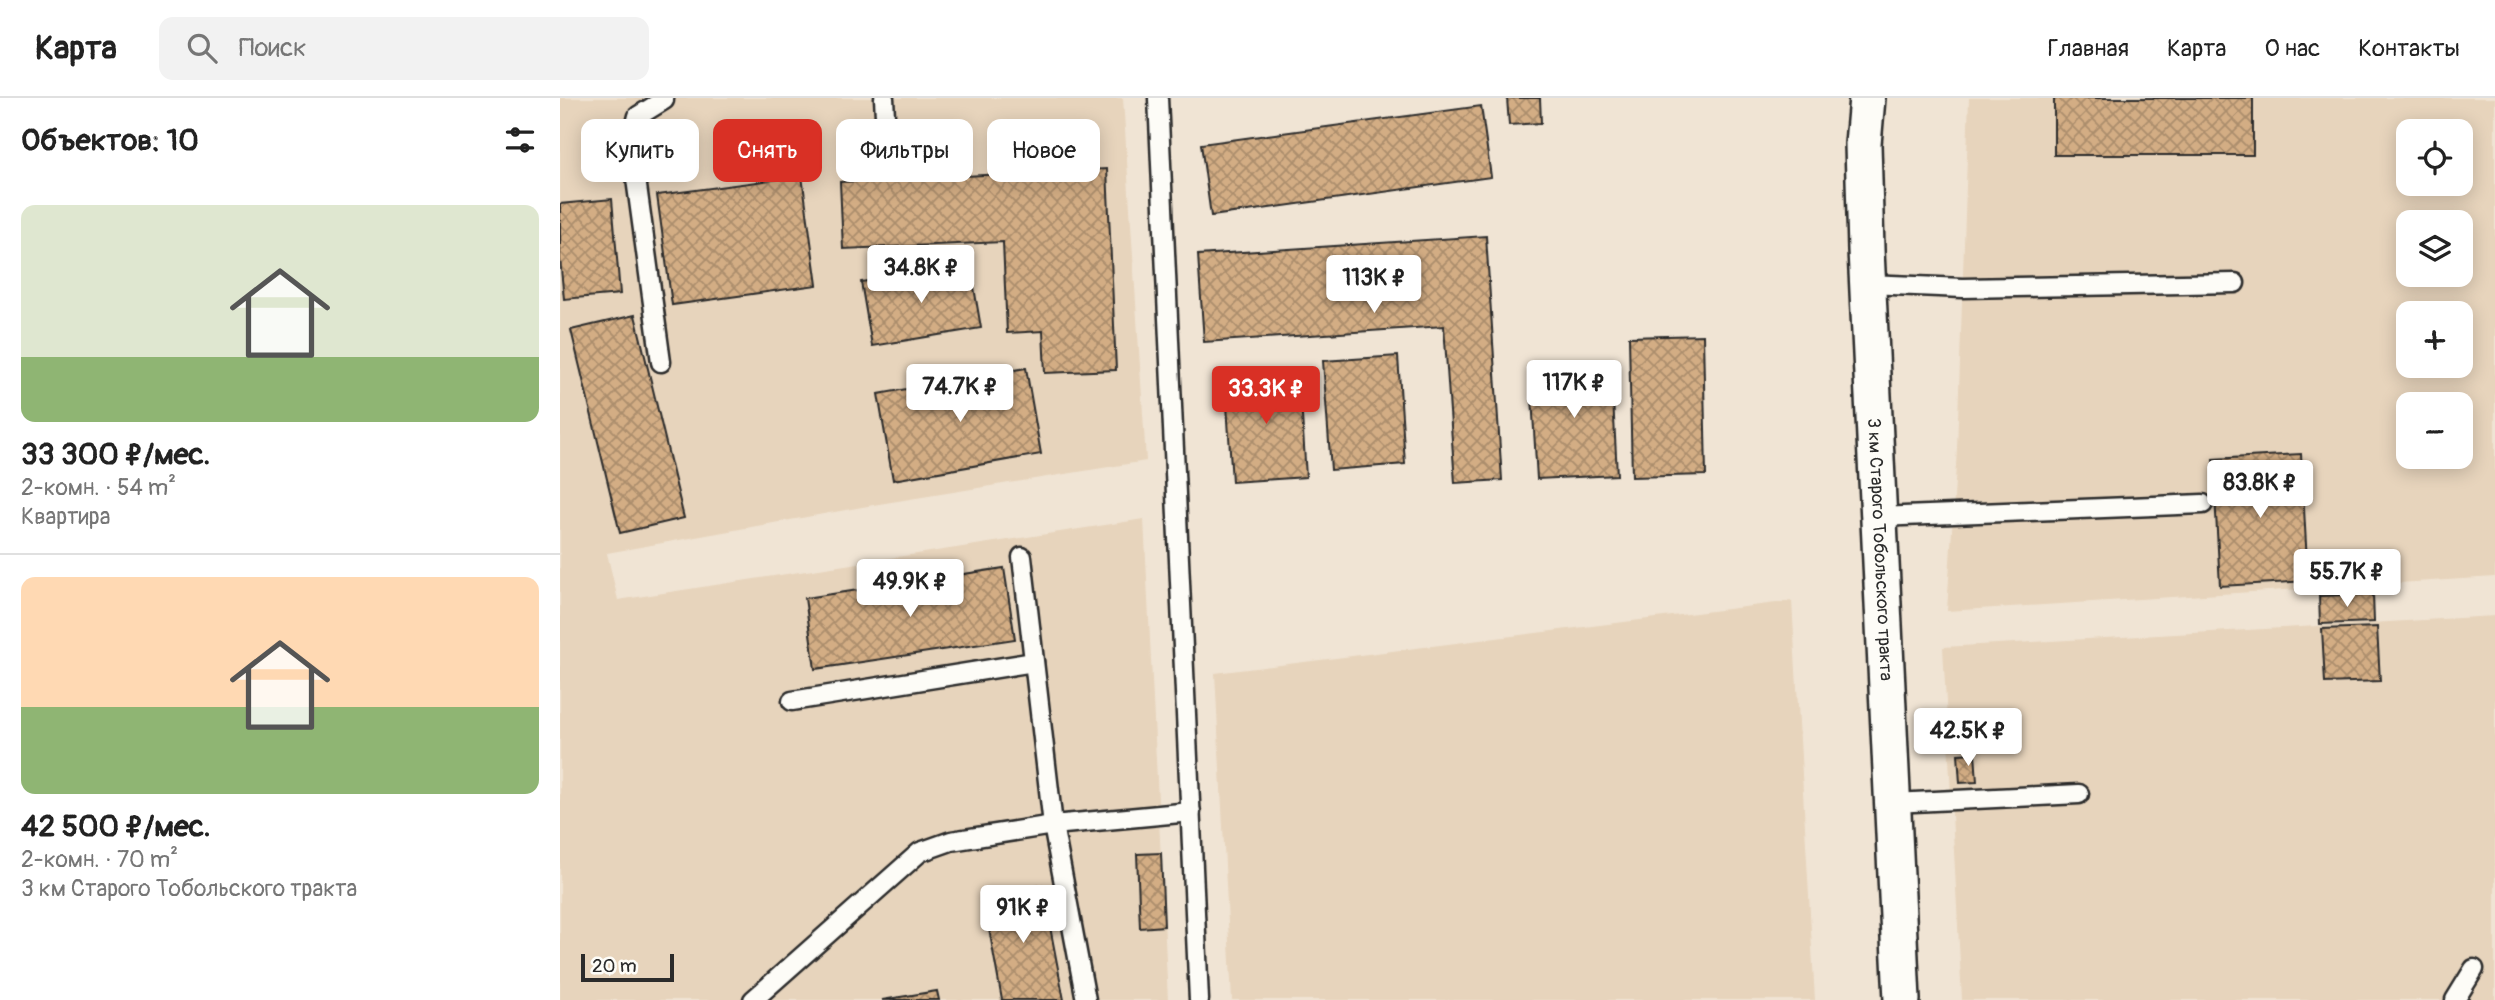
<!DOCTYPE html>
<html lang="ru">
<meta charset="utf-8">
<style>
:root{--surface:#fff;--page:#f2f2f2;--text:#222;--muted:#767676;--line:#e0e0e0;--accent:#d93025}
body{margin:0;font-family:Pangolin,sans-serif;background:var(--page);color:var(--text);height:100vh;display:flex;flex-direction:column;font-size:26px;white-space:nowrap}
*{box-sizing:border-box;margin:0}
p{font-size:23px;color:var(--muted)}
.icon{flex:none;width:38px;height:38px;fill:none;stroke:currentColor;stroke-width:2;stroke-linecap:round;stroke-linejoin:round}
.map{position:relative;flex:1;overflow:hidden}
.drawer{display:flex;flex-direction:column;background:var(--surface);width:560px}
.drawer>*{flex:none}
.banner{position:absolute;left:21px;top:21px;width:665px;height:63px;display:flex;gap:14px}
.tools{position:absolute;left:1836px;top:21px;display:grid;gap:14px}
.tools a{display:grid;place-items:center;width:77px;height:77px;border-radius:14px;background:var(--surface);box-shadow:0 4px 18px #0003;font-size:35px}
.scale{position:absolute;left:21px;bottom:18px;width:93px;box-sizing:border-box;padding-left:7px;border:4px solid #2b2b2b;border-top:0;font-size:19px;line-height:24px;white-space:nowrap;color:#2b2b2b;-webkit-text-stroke:5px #fdfcf7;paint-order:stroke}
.price{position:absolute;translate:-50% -60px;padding:0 16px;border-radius:7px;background:#fff;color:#222;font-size:23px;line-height:46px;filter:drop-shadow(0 2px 4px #0008)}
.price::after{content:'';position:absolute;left:50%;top:42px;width:21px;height:16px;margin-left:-10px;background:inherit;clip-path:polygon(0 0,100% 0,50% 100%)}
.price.active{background:var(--accent);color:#fff}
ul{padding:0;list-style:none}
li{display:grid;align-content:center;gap:14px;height:371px;padding:0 21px}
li+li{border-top:2px solid var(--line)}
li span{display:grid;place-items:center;height:217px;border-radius:14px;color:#555}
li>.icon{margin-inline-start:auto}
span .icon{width:126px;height:126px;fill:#fffc;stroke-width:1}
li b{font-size:30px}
h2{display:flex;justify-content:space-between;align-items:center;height:84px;padding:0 21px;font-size:30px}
.tag{padding:0 24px;border-radius:14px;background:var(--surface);box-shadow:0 4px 18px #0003;font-size:24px;line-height:63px}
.tag.active{background:var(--accent);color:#fff}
header{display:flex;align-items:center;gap:42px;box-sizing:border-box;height:98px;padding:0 35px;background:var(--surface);border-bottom:2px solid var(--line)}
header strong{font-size:33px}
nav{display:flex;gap:38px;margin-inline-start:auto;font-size:24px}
.search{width:490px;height:63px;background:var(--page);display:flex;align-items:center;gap:18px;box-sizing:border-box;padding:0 24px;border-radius:14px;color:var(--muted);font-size:26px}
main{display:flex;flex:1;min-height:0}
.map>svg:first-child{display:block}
</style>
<header>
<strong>Карта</strong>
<div class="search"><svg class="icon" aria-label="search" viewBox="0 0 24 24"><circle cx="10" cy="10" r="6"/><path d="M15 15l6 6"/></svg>Поиск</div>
<nav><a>Главная</a><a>Карта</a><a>О нас</a><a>Контакты</a></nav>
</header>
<main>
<section class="drawer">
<h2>Объектов: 10<svg class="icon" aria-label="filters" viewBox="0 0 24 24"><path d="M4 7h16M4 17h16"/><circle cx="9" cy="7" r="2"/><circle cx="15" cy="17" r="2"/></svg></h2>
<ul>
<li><span style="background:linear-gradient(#dfe7d0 70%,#8fb573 0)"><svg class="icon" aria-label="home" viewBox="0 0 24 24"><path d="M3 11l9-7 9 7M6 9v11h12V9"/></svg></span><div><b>33 300 ₽/мес.</b><p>2-комн. · 54 m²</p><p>Квартира</p></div></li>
<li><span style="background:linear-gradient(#ffd9b3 60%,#8fb573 0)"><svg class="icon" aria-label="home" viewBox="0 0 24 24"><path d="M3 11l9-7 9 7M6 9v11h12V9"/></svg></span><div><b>42 500 ₽/мес.</b><p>2-комн. · 70 m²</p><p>3 км Старого Тобольского тракта</p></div></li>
</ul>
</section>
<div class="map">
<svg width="1935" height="902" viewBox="0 0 1935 902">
<defs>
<pattern id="building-cross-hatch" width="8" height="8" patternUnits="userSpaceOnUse" patternTransform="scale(1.75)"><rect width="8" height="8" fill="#d3ad84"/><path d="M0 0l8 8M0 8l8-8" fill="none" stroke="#ab8d6c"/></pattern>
</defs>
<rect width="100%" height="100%" fill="#f0e4d4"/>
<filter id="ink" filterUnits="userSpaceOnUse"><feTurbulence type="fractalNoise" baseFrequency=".0143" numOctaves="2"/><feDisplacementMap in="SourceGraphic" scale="14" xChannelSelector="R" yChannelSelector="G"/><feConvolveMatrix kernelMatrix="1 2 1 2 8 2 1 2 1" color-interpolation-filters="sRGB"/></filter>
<g filter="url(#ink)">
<!-- built -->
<g fill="#e7d4bc" fill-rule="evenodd">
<polygon points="0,0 563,0 586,363 319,406 47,455 58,502 584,421 608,902 0,902"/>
<path d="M1409,0H1935V479L1387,513L1397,351ZM1848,33H1900V86H1848ZM1848,124H1900V177H1848ZM1848,215H1900V268H1848ZM1848,306H1900V359H1848Z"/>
<polygon points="1232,503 1255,902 672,902 655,575"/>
<polygon points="1935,518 1935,902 1402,902 1383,549"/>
</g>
<!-- building -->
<g fill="url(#building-cross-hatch)" stroke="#2b2b2b" stroke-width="2">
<polygon points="947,0 980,0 981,25 949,27"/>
<rect x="1494" y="0" width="199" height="57"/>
<polygon points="921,8 931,79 651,118 641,46"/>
<polygon points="547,71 556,272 485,275 483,233 447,235 443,144 283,151 280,84"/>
<polygon points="242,78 257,187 112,207 97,97"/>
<polygon points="52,101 60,196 4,201 0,161 0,106"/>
<polygon points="926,138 942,382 895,385 884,228 644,244 638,157"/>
<polygon points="410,166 421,230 312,248 301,184"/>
<polygon points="75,217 124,420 60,435 11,232"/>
<polygon points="1143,237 1146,377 1072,379 1069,239"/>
<polygon points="838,258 845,366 771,372 763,263"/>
<polygon points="1051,262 1057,377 977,381 970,267"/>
<polygon points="466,270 481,356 333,382 318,296"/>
<polygon points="739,271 746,379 672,384 665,276"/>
<polygon points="1741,356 1748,483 1660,488 1653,361"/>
<polygon points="444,470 455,541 255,571 245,500"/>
<polygon points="1813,496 1814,524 1760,526 1759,498"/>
<polygon points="1817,529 1820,583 1765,585 1762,531"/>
<polygon points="1415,655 1417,684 1400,685 1398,656"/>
<polygon points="601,755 604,828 580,830 577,756"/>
<polygon points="482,787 504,902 442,902 423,798"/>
<polygon points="377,893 379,902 322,902"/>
</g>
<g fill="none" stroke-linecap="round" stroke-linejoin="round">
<defs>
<g id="service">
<polyline points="324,0 326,37"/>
<polyline points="598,0 639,902"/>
<polyline points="1308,186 1403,190 1675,185"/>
<polyline points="101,264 71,44 78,18 104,2 104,0"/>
<polyline points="1318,419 1643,406"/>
<polyline points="462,459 493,727 631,714"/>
<polyline points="232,603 474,564"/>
<polyline points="1333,705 1519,696"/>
<polyline points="193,902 360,754 391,743 493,727 526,902"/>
<polyline points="1895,902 1914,871"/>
</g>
<g id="minor">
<path id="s1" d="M1307,0L1303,46L1306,152L1342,902"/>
</g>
</defs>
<!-- service casing -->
<use href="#service" stroke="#2b2b2b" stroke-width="23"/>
<!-- minor casing -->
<use href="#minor" stroke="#2b2b2b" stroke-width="40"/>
<!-- service -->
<use href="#service" stroke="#fdfcf7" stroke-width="18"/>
<!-- minor -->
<use href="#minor" stroke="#fdfcf7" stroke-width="35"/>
</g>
</g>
<g text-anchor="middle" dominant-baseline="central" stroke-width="6" stroke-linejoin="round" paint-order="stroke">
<!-- street labels -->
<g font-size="18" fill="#2b2b2b" stroke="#fdfcf7">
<text stroke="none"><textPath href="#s1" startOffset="452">3 км Старого Тобольского тракта</textPath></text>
</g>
</g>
</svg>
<div class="tools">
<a><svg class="icon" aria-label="locate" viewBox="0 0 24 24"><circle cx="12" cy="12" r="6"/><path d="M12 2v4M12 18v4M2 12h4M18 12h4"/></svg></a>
<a><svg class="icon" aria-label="layers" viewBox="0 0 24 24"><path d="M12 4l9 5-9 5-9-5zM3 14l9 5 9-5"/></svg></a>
<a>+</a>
<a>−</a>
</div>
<div class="scale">20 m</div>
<b class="price" style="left:361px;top:207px">34.8K ₽</b>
<b class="price" style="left:814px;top:217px">113K ₽</b>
<b class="price" style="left:1014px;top:322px">117K ₽</b>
<b class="price" style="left:400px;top:326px">74.7K ₽</b>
<b class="price active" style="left:706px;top:328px">33.3K ₽</b>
<b class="price" style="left:1700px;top:422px">83.8K ₽</b>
<b class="price" style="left:1787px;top:511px">55.7K ₽</b>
<b class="price" style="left:350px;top:521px">49.9K ₽</b>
<b class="price" style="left:1408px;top:670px">42.5K ₽</b>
<b class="price" style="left:463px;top:847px">91K ₽</b>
<div class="banner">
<a class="tag">Купить</a>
<a class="tag active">Снять</a>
<a class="tag">Фильтры</a>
<a class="tag">Новое</a>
</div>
</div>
</main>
